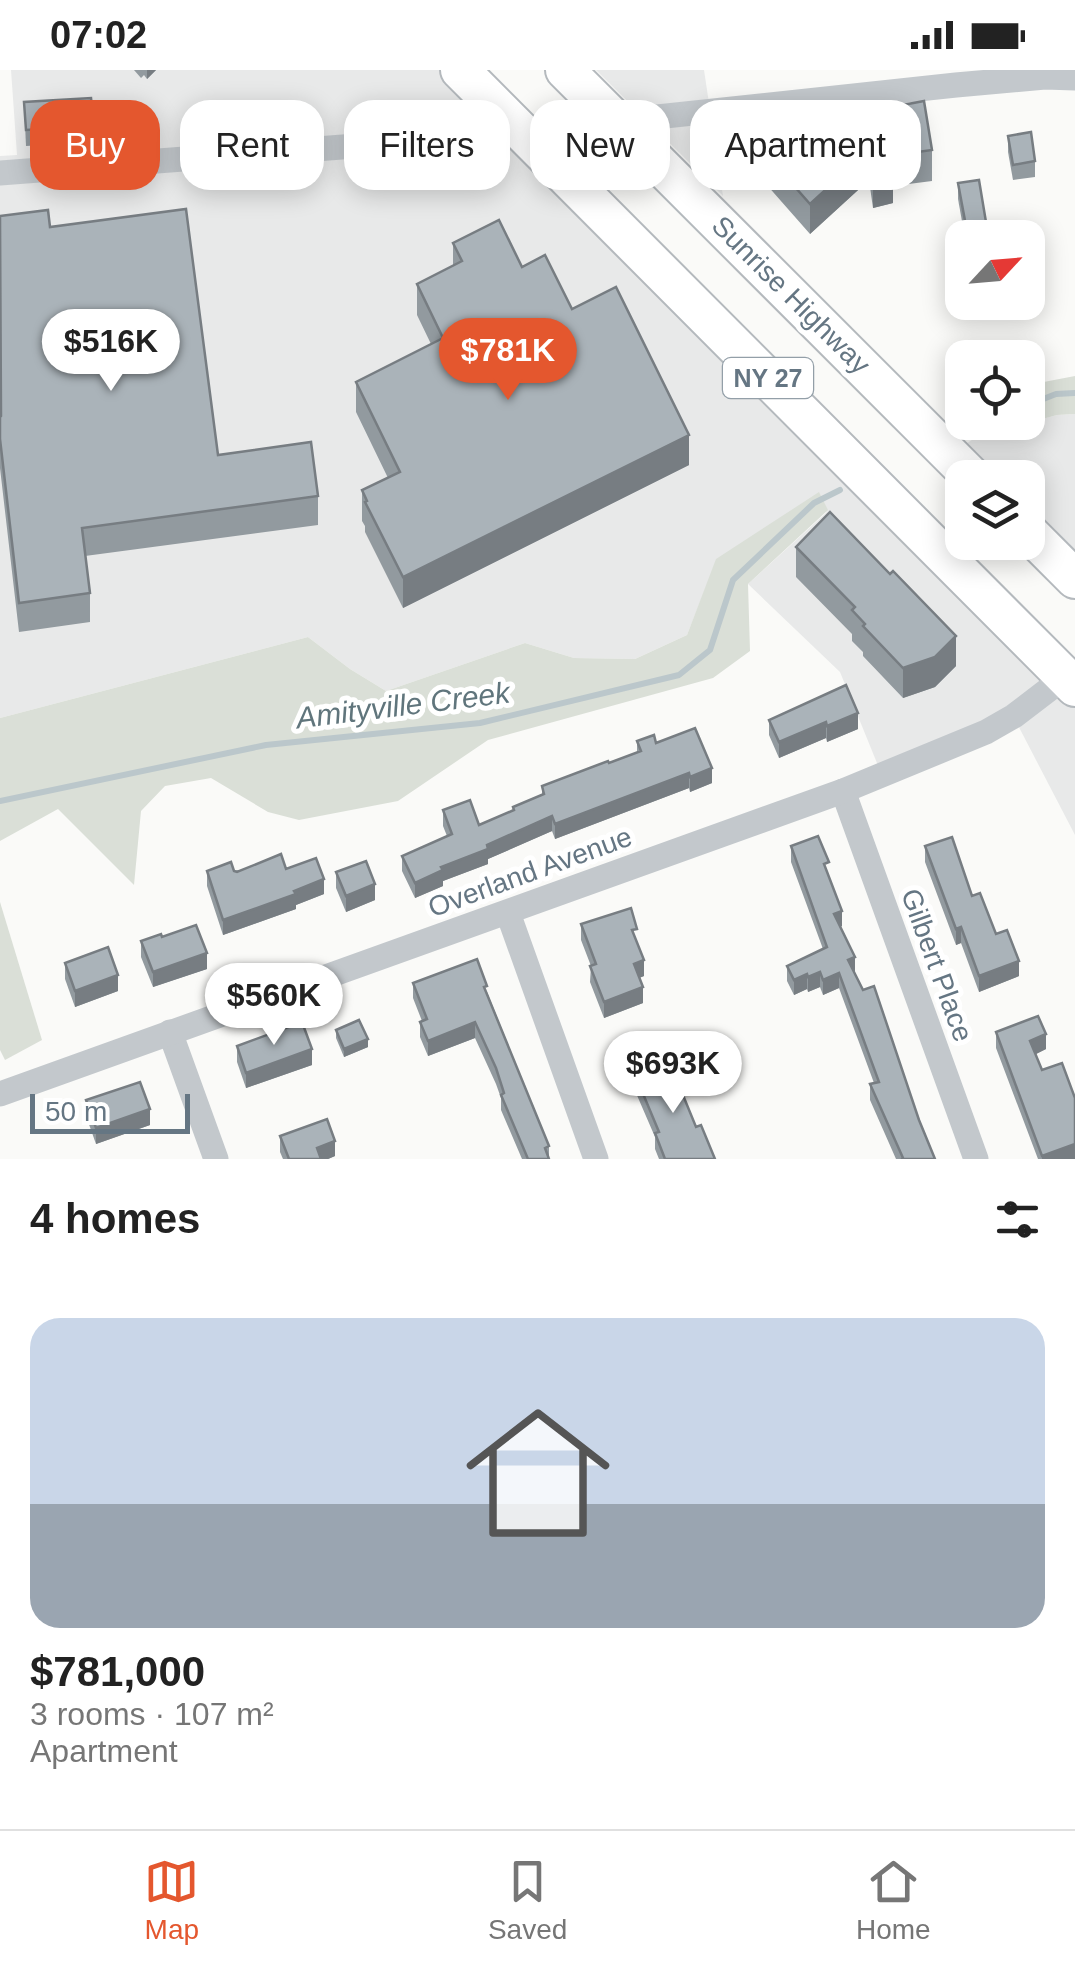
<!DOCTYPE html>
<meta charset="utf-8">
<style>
:root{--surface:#fff;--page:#f6f6f6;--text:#222;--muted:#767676;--line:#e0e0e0;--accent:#e4572e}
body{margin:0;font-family:Arial,sans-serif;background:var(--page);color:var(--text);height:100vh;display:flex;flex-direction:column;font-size:38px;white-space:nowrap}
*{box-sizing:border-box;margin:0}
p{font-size:32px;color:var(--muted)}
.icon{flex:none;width:55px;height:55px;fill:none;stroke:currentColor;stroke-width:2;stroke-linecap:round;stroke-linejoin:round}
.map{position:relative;height:1089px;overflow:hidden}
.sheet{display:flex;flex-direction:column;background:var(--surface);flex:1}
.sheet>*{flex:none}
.top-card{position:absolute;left:30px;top:30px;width:1015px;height:90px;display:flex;gap:20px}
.needle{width:65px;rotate:64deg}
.fabs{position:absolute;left:945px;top:150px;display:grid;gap:20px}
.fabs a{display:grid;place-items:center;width:100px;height:100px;border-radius:20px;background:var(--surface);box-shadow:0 5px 25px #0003;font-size:50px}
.scale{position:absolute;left:30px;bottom:25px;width:160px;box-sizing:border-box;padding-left:10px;border:5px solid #657683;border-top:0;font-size:28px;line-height:35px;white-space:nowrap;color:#657683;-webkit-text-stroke:8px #fff;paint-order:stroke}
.price{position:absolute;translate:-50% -85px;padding:0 22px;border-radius:35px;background:#fff;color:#222;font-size:32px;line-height:65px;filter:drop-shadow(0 2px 5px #0008)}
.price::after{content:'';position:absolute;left:50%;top:60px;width:30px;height:22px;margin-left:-15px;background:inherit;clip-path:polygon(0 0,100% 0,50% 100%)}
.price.on{background:var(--accent);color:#fff}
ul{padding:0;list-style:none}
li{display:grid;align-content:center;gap:20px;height:530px;padding:0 30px}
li+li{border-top:2px solid var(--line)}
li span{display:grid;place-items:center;height:310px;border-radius:30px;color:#555}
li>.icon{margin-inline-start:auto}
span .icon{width:180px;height:180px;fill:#fffc;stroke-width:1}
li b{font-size:42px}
h2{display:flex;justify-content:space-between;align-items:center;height:120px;padding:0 30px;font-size:42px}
.chip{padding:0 35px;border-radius:30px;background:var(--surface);box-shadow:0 5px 25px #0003;font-size:35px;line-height:90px}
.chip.on{background:var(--accent);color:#fff}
.status{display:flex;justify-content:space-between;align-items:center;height:70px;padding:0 50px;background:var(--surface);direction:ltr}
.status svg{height:28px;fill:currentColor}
.menu{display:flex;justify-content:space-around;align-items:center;height:140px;border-top:2px solid var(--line);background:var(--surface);font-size:28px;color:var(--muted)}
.menu a{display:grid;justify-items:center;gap:5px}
.menu .on{color:var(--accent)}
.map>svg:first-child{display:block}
</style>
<div class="status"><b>07:02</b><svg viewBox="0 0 49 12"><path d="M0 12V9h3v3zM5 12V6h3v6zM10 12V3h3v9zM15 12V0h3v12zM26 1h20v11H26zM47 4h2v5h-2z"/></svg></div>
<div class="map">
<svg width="1075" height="1089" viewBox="0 0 1075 1089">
<rect width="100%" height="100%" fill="#fafaf8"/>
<!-- built -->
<g fill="#e8e9e9">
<polygon points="11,0 439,0 1075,638 1075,765 1010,640 879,698 840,602 748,514 828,441 717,489 687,565 635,589 574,588 525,573 386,621 350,599 308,567 0,648 0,86 17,85"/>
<polygon points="596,0 704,0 723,126"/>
<polygon points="1075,344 1075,487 1028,440 1028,408 995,407 963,376 976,367 1057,345"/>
</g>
<!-- green -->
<g fill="#dadfd7">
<polygon points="1075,306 1075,344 1057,345 976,367 952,345 962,343 962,352 1028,352 1028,315"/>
<polygon points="819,422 828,440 748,514 750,581 713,608 488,670 398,731 299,750 268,742 211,708 165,716 141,741 134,815 58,739 0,771 0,648 308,567 350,599 386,621 525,573 574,588 635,589 687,565 716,489"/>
<polygon points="0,832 42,970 5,990 0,980"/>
</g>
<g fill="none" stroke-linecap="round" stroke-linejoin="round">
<!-- stream -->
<g stroke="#bbc7cb" stroke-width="6">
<polyline points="1028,335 1056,324 1075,323"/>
<polyline points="972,355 979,352"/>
<polyline points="0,731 266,675 480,653 679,605 710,580 733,510 814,433 840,420"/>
</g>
<defs>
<g id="highway">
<polyline points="460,0 1075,617"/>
<polyline points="565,0 973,408"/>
<polyline points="1028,462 1075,509"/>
</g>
</defs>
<!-- highway casing -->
<use href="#highway" stroke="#b4b9bd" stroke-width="42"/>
<!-- minor -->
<g stroke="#c3c8cc" stroke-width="25">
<polyline points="0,103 460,68 956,15 1045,7 1075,8"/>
<polyline points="843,721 976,1089"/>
<polyline points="508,843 596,1089"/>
<polyline points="170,962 216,1089"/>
<polyline points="0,1024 843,721 986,662 1014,646 1065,607"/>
</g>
<!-- highway -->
<use href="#highway" stroke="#fff" stroke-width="38"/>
</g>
<!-- wall -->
<g fill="#929a9f">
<polygon points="134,0 156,0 147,9 144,5 141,8"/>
<polygon points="24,32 94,56 94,72 26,76"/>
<polygon points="844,46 932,80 932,111 893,116 893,133 873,138 869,110 810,164 766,114 766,84 799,81 825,81 844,64"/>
<polygon points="1008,66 1035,91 1035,107 1013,110 1008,82"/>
<polygon points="958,113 986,152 986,168 965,168 958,129"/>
<polygon points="0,146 50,157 218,385 318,426 318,455 85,486 90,523 90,552 19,562 0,398"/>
<polygon points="453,173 522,197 572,239 689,395 403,538 365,462 365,456 362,451 362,420 388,408 356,342 356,312 431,274 417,245 417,214 453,196"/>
<polygon points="796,477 956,596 935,617 903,628 863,586 863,582 852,571 852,564 796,507"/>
<polygon points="846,615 858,659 827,672 826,668 779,688 769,665 769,650"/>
<polygon points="637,671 656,673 712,713 690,722 689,718 555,769 552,761 488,789 488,794 443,811 443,816 415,828 402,801 402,786 447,766 443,756 443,740 479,755 513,741 513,737 542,725 542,716 637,683"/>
<polygon points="791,776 829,807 842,856 840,857 854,902 935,1089 896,1089 870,1030 870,1014 874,1013 839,918 823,925 820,917 808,922 807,919 794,925 787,911 787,896 823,879 791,792"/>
<polygon points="925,776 972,826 996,864 1019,906 979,922 961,873 956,875 925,792"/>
<polygon points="286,799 324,824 296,835 296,839 223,865 207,816 207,801"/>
<polygon points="336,802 375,830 346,842 336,818"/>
<polygon points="581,854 637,873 644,906 639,908 643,933 604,948 590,912 591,896 581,870"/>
<polygon points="162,867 207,899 153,917 141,887 141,871"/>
<polygon points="65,893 118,921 75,937 65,909"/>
<polygon points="413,913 487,922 549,1076 549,1089 522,1089 501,1040 501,1028 496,1014 475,968 428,986 420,967 420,952 422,951 413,928"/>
<polygon points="336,960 368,977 344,987 336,968"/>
<polygon points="996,962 1046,979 1036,984 1075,1089 1038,1089 996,978"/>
<polygon points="237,976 312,995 246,1018 237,992"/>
<polygon points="643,1001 696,1057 715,1089 659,1089 655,1079 655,1067 636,1023 636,1007 643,1004"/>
<polygon points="86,1030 150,1055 96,1074 86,1046"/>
<polygon points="280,1066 335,1086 328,1089 283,1089 280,1082"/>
</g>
<!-- shaded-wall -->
<g fill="#777d82">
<polygon points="147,0 156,0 147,9"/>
<polygon points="869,80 869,110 810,164 810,134"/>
<polygon points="893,102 893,133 873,138 873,108"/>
<polygon points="689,365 689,395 403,538 403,507"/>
<polygon points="956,566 956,596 935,617 903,628 903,598"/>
<polygon points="858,643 858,659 827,672 827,656"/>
<polygon points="826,652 826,668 779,688 779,672"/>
<polygon points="712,698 712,713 690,722 690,707"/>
<polygon points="689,703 689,718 555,769 555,754"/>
<polygon points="552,746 552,761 488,789 488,794 443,811 443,816 415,828 415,813 441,797"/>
<polygon points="324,809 324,824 296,835 296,839 223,865 223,850"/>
<polygon points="375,814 375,830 346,842 346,826"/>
<polygon points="842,841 842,856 834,859 834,844"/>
<polygon points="961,857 961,873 956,875 956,859"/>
<polygon points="207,883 207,899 153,917 153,902"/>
<polygon points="855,887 855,902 848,905 848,890"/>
<polygon points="644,890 644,906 634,910 634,894"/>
<polygon points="1019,891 1019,906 979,922 979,906"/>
<polygon points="820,902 820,917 808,922 808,907"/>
<polygon points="839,903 839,918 823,925 823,910"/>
<polygon points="807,904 807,919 794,925 794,910"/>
<polygon points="118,905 118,921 75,937 75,921"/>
<polygon points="643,917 643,933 604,948 604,932"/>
<polygon points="475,952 475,968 428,986 428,971"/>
<polygon points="1046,964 1046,979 1030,987 1030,971"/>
<polygon points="368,969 368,977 344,987 344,979"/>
<polygon points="312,979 312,995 246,1018 246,1003"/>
<polygon points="150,1039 150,1055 96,1074 96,1058"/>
<polygon points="335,1071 335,1086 328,1089 317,1089 317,1078"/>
<polygon points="1075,1074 1075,1089 1042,1089 1042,1086"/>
</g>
<!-- building -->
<g fill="#aab3b9" stroke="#777d82" stroke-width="2.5">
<polygon points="91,28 94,56 26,60 24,32"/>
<polygon points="924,31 932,80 889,86 893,102 873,108 869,80 810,134 766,84 785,66 799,81 813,68 825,81 847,61 844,46"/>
<polygon points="1031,62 1035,91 1013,95 1008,66"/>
<polygon points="979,110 986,152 966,156 958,113"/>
<polygon points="186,139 218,385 311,372 318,426 82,458 90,523 19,533 0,369 0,347 1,346 0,146 48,140 50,157"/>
<polygon points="499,150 522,197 545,185 572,239 616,217 689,365 403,507 365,432 367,431 362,420 400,402 356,312 443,268 417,214 462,191 453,173"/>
<polygon points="830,442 890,504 893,501 956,566 935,587 903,598 863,556 865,554 852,540 855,537 796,477"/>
<polygon points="846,615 858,643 827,656 826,652 779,672 769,650"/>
<polygon points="695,658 712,698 690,707 689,703 555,754 552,746 487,775 488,779 441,797 443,800 415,813 402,786 452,764 443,740 470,730 479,755 514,740 513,737 544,724 542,716 608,691 609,693 641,681 637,671 654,665 656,673"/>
<polygon points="818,766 829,792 824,794 842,841 834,844 855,887 848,890 863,920 874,916 919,1050 935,1089 902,1089 903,1088 870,1014 879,1012 839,903 823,910 820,902 808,907 807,904 794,910 787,896 827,877 791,776"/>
<polygon points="952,767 972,826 980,823 996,864 1007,860 1019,891 979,906 961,857 956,859 925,776"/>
<polygon points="281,784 286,799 316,788 324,809 294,821 296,824 223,850 207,801 231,792 234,801 237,802"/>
<polygon points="366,791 375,814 346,826 336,802"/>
<polygon points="631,838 637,859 632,860 644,890 634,894 643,917 604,932 590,896 596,894 581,854"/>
<polygon points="196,855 207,883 153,902 141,871 161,864 162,867"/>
<polygon points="108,877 118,905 75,921 65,893"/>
<polygon points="477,889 487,916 484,917 549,1076 545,1078 549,1089 528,1089 501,1025 504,1023 496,998 475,952 428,971 420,952 427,949 413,913"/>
<polygon points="1038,946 1046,964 1030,971 1042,1000 1062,993 1075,1028 1075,1074 1042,1086 996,962"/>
<polygon points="359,950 368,969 344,979 336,960"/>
<polygon points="302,952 312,979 246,1003 237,976"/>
<polygon points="669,991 696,1057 701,1055 715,1089 665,1089 655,1063 659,1062 636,1007 644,1004 643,1001"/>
<polygon points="140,1012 150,1039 96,1058 86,1030"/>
<polygon points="327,1049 335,1071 317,1078 321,1089 289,1089 280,1066"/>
</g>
<g text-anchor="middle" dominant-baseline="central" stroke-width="10" stroke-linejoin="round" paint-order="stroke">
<!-- shield labels -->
<rect fill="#fff" stroke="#939fa8" stroke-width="2.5" x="723" y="288" width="90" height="40" rx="8"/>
<g font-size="25" font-weight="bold" fill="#657683">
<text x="768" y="308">NY 27</text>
</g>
<!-- street labels -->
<g font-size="28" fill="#657683" stroke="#fff">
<text transform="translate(791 225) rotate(45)">Sunrise Highway</text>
<text transform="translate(530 802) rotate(-20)">Overland Avenue</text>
<text transform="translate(937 895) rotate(70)">Gilbert Place</text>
</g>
<!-- water labels -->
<g font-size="30" font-style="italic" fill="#60757c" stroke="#fff">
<text transform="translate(403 635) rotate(-7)">Amityville Creek</text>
</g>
</g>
</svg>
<div class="fabs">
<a><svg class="needle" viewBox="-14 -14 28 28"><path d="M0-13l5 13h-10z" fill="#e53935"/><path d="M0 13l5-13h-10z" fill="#767676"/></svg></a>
<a><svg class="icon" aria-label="locate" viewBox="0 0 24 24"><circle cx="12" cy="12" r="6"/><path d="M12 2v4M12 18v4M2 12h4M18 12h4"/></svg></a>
<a><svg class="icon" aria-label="layers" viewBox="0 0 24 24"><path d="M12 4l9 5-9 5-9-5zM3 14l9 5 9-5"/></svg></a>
</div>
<div class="scale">50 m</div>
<b class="price" style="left:111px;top:324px">$516K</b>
<b class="price on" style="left:508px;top:333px">$781K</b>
<b class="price" style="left:274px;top:978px">$560K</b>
<b class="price" style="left:673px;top:1046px">$693K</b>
<div class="top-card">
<a class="chip on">Buy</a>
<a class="chip">Rent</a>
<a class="chip">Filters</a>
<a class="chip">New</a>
<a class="chip">Apartment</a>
</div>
</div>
<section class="sheet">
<h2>4 homes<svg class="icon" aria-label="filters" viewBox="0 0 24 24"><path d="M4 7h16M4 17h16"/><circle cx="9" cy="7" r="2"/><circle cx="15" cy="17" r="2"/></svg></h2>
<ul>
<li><span style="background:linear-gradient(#c9d6e8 60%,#9aa5b1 0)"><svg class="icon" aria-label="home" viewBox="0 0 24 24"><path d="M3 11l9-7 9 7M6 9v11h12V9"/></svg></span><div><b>$781,000</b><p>3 rooms · 107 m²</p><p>Apartment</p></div></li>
</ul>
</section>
<nav class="menu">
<a class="on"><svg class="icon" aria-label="map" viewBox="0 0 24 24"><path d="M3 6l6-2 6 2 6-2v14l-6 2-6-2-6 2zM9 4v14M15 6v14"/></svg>Map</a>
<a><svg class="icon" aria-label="saved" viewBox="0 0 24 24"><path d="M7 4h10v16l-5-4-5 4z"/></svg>Saved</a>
<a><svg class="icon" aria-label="home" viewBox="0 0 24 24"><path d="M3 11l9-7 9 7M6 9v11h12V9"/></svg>Home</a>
</nav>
